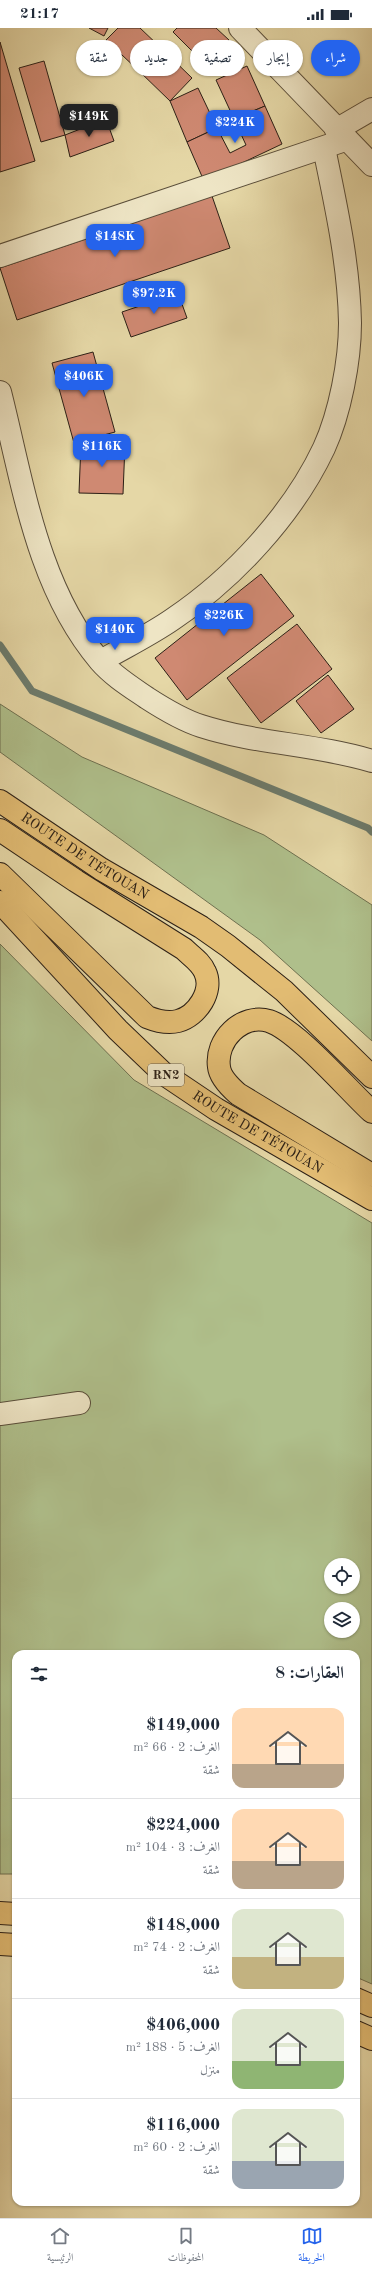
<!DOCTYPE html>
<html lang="ar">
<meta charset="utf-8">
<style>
:root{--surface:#fff;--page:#f2f2f3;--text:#1f2937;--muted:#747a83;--line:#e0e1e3;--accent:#2563eb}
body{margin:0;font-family:"Old Standard TT",Amiri,serif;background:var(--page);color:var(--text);direction:rtl;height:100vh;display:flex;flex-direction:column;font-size:15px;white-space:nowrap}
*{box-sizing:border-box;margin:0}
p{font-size:13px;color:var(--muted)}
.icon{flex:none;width:22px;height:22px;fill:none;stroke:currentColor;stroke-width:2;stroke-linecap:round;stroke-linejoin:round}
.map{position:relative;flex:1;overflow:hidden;direction:ltr}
.side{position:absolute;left:12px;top:1622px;width:348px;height:556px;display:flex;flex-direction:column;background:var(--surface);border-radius:12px;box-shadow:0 1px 3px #0004;direction:rtl}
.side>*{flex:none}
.guide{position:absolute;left:12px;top:12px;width:348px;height:36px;direction:rtl;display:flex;gap:8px}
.tools{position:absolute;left:324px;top:1530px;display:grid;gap:8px}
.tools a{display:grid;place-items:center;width:36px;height:36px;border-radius:50%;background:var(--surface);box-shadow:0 1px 3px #0004;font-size:20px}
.price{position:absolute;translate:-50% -34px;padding:0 9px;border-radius:8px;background:var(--accent);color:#fff;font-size:13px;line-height:26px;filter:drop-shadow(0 1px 2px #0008)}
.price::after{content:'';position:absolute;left:50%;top:24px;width:12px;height:9px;margin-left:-6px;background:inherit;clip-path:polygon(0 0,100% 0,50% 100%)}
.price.on{background:#222;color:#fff}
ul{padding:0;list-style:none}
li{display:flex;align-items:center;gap:12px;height:100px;padding:0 16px}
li+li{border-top:1px solid var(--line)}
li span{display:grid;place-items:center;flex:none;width:112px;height:80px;border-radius:12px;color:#555}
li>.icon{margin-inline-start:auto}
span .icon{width:48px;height:48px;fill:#fffc;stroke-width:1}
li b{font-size:17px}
h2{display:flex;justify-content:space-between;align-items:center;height:48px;padding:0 16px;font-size:17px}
.chip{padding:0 14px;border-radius:18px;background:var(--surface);box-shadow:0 1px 3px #0004;font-size:14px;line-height:36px}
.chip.on{background:var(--accent);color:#fff}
.status{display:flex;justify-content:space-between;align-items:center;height:28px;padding:0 20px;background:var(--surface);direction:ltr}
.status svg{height:11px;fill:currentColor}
.tab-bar{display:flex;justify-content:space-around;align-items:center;height:56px;border-top:1px solid var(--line);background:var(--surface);font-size:11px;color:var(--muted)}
.tab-bar a{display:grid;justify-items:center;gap:2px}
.tab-bar .on{color:var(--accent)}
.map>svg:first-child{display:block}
</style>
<div class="status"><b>21:17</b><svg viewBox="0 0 49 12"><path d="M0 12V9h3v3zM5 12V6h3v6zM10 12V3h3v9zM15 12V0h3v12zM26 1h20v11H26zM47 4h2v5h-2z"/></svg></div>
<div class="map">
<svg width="372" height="2190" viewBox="0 0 372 2190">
<rect width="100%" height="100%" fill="#e5d7a6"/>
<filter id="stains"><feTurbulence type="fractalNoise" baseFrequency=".005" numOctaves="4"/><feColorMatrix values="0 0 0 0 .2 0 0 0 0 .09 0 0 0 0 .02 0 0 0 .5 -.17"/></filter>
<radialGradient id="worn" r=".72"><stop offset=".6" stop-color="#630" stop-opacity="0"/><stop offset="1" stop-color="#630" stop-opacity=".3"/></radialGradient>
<!-- green -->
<g fill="#afbf8b" stroke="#6e7050" fill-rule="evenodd">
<polygon points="0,676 82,729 264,807 372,877 372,1013 260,912 0,724"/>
<path d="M0,916L134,1052L372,1195V1956L356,1949V1626H16V1846H0ZM331,1537H353V1559H331ZM331,1581H353V1603H331Z"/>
</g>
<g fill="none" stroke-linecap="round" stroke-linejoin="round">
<!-- stream -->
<polyline stroke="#6c7c6e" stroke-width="7" points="0,617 32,663 368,800 372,804"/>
</g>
<!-- building -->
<g fill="#cf8972" stroke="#2c2016">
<polygon points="89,0 108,0 104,8"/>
<polygon points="118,0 140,0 160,19 138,42 106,12"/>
<polygon points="177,0 216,0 229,12 205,36 173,4"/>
<polygon points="0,14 35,133 0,144"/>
<polygon points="160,19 192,50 170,73 138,42"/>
<polygon points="44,33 65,107 41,114 19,40"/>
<polygon points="247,38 265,78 234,91 216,52"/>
<polygon points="198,60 217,100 187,114 170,73"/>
<polygon points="265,78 282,116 204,153 187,114 217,100 230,125 246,117 234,91"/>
<polygon points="106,91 114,113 70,129 65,107"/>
<polygon points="212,168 230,220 17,292 0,240"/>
<polygon points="178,265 187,290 131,309 122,284"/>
<polygon points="93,324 115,404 74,415 52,335"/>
<polygon points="81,415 125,416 123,466 79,465"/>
<polygon points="261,546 294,588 187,672 155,630"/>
<polygon points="297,596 332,641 261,695 227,650"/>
<polygon points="328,647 354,681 321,705 296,673"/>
</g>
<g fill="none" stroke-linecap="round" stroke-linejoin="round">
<defs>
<g id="street">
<polyline points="240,0 372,137"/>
<polyline points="336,102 372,81"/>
<polyline points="0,228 345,112"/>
<path d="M0,364C23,455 37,559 100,633C113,648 131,659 147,670C164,681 182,692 201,698C257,716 316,716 372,733"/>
<path d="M101,633C125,619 150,607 173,591C234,550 293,486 324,420C340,385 350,333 350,295C349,236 336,178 324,120"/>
<polyline points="0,1386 79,1375"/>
</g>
<g id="highway">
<path id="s1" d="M0,773L101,841L201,899L228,918L284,963L372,1049"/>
<path d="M0,802L76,853L184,921C191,928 201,934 205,944C214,963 197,988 178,993C167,996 157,993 147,989L0,846"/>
<path id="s2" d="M0,874L118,1002L164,1046L216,1081L372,1171"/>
<path d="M372,1084C348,1062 297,1002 269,993C242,985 215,1012 219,1039C220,1049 230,1059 238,1066L372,1147"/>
<polyline points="0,1885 16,1886"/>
<polyline points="0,1916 16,1917"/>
<polyline points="356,1971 372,1978"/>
<polyline points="356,2004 372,2011"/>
</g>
</defs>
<!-- street casing -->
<use href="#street" stroke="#5a4e3a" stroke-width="24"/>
<!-- highway casing -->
<use href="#highway" stroke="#2c2016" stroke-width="24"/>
<!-- street -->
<use href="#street" stroke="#eee5c5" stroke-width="22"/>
<!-- highway -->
<use href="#highway" stroke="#e2bc73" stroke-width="22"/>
</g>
<g text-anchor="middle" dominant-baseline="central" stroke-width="3" stroke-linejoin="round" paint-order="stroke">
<!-- shield labels -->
<rect fill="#eee5c5" stroke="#665b4a" stroke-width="1" x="148" y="1036" width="36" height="22" rx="3"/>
<g font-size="13" font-weight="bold" fill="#2c2016">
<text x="166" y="1047">RN2</text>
</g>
<!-- street labels -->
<g font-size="14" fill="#2c2016" stroke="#eee5c5">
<text stroke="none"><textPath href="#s1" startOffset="101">ROUTE DE TÉTOUAN</textPath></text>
<text stroke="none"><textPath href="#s2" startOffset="348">ROUTE DE TÉTOUAN</textPath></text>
</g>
</g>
<rect width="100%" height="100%" filter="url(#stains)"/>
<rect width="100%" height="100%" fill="url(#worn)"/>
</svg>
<div class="tools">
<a><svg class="icon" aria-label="locate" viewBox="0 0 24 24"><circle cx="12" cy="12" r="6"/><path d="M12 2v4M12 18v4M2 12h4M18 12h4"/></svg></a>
<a><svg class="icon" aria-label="layers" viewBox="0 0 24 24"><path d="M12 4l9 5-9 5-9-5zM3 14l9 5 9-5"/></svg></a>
</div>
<b class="price on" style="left:89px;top:110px">$149K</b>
<b class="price" style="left:235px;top:116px">$224K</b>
<b class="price" style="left:115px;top:230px">$148K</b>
<b class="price" style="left:154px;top:287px">$97.2K</b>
<b class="price" style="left:84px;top:370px">$406K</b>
<b class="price" style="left:102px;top:440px">$116K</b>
<b class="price" style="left:224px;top:609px">$226K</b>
<b class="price" style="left:115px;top:623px">$140K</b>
<div class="guide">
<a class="chip on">شراء</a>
<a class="chip">إيجار</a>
<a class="chip">تصفية</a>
<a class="chip">جديد</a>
<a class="chip">شقة</a>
</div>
<section class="side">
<h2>العقارات: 8<svg class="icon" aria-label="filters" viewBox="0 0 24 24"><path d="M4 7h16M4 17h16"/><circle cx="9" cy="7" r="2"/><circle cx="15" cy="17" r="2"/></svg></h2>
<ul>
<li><span style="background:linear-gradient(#ffd9b3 70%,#b9a48a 0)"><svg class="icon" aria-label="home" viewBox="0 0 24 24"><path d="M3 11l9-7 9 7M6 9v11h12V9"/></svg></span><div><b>$149,000</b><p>الغرف: 2 · 66 m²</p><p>شقة</p></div></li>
<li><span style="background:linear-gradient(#ffd9b3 65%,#b9a48a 0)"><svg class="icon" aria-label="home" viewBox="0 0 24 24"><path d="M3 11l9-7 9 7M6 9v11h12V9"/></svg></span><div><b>$224,000</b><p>الغرف: 3 · 104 m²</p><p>شقة</p></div></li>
<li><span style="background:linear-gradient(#dfe7d0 60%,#c2b280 0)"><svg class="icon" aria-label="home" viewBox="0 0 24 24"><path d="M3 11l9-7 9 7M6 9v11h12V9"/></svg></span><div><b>$148,000</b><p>الغرف: 2 · 74 m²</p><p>شقة</p></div></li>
<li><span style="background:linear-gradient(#dfe7d0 65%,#8fb573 0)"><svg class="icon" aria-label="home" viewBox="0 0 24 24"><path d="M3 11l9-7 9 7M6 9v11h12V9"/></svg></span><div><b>$406,000</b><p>الغرف: 5 · 188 m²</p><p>منزل</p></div></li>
<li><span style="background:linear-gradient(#dfe7d0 65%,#9aa5b1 0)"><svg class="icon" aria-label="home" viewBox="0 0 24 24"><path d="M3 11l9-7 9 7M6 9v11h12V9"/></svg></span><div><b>$116,000</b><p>الغرف: 2 · 60 m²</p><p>شقة</p></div></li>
</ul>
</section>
</div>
<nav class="tab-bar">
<a class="on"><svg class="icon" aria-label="map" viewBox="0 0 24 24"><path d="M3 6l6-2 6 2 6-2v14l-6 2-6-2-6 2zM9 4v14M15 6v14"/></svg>الخريطة</a>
<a><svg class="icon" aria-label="saved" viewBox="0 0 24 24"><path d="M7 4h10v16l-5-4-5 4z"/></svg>المحفوظات</a>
<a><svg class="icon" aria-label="home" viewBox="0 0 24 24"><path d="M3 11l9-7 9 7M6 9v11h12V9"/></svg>الرئيسية</a>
</nav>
